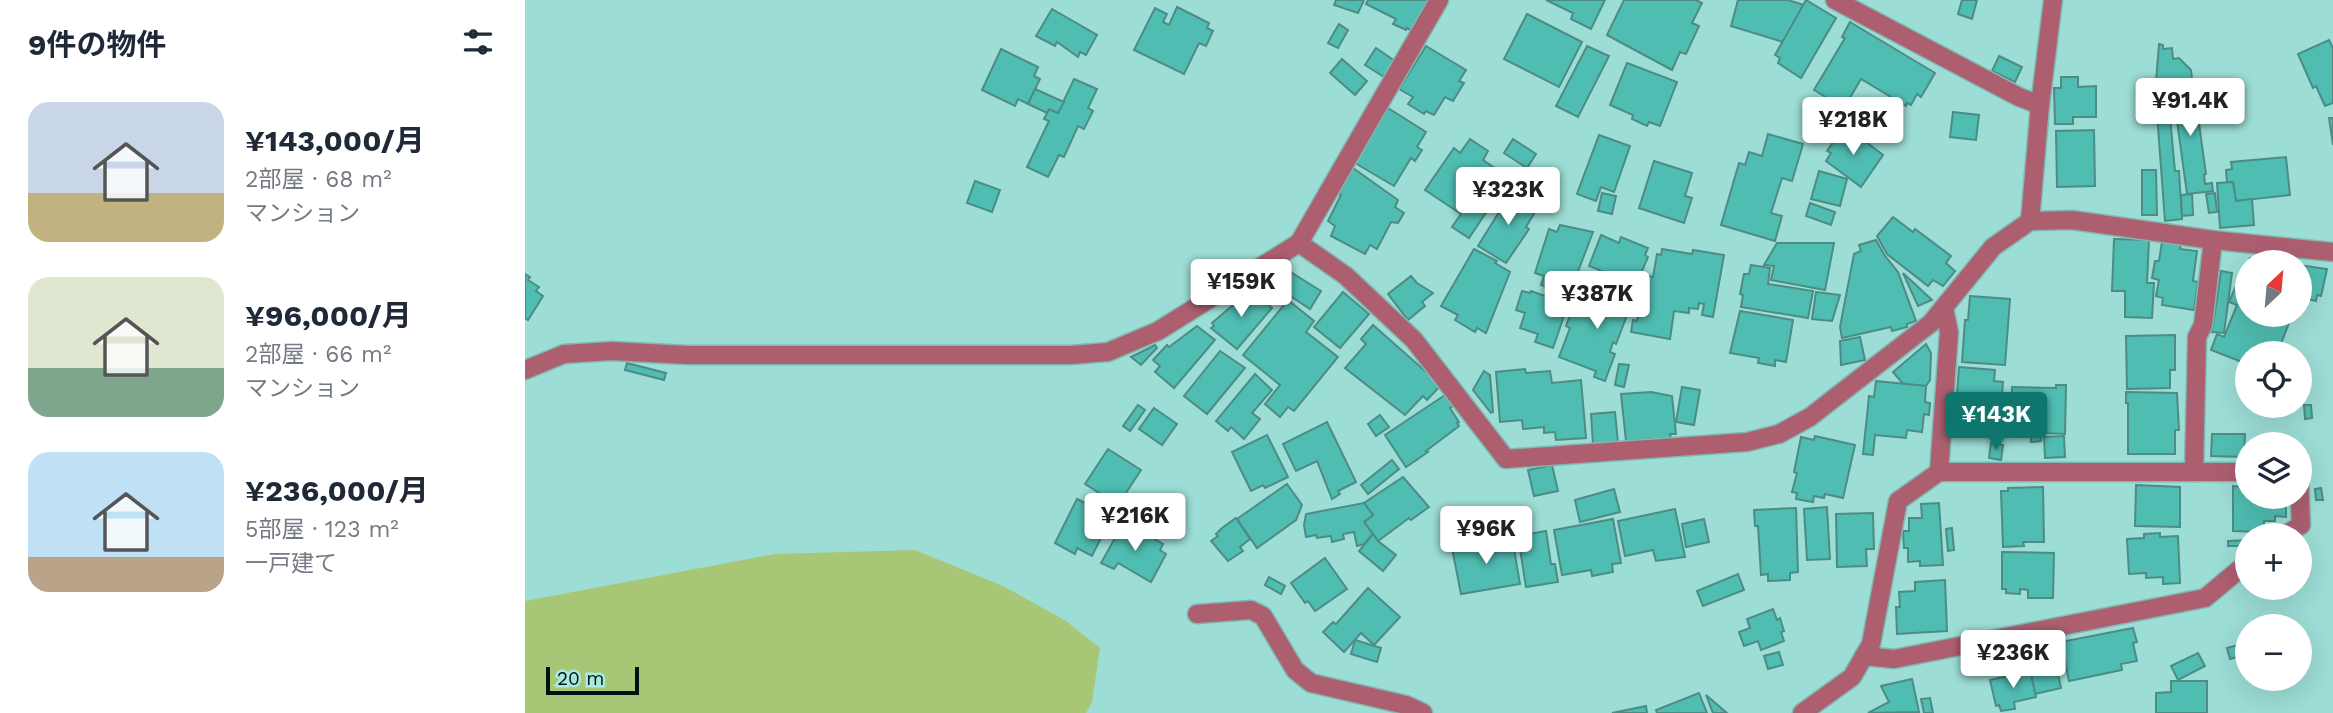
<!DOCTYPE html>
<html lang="ja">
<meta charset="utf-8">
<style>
:root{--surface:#fff;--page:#f2f2f3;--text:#1f2937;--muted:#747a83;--accent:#0f766e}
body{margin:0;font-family:"Work Sans","Noto Sans JP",sans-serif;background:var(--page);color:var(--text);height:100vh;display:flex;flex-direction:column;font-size:26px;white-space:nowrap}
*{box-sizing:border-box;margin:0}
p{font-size:23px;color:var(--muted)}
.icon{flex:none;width:38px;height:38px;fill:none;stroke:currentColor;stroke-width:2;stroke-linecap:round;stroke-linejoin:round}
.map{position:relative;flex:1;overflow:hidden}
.sheet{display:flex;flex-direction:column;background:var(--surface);width:525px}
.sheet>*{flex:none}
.needle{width:46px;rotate:26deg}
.controls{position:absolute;left:1710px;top:250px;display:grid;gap:14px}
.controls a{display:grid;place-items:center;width:77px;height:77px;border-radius:50%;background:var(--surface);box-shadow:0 7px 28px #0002;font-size:35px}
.scale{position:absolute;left:21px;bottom:18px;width:93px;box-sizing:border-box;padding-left:7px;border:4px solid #001210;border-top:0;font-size:19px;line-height:24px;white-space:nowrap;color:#001210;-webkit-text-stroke:5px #a9ebe2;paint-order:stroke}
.price{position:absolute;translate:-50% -60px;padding:0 16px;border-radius:7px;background:#fff;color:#222;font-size:23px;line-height:46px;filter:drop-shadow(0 2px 4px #0008)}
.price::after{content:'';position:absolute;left:50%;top:42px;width:21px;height:16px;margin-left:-10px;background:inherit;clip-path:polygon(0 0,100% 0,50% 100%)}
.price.selected{background:var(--accent);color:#fff}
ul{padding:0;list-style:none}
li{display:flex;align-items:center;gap:21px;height:175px;padding:0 28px}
li span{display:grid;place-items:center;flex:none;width:196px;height:140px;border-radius:21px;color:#555}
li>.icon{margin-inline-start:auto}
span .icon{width:84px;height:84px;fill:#fffc;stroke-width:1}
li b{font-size:30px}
h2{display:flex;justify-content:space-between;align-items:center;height:84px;padding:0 28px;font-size:30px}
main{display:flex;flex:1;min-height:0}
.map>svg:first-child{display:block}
</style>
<main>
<section class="sheet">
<h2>9件の物件<svg class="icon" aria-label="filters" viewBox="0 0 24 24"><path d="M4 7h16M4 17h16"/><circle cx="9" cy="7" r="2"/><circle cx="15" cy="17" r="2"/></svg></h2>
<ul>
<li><span style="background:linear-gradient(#c9d6e8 65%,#c2b280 0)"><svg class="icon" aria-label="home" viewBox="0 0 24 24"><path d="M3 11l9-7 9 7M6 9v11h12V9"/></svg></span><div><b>¥143,000/月</b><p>2部屋 · 68 m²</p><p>マンション</p></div></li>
<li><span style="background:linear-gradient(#dfe7d0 65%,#7fa58c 0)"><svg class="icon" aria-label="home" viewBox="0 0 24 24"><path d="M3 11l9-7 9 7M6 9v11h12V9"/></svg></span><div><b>¥96,000/月</b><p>2部屋 · 66 m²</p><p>マンション</p></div></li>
<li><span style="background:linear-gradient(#bfe0f5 75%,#b9a48a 0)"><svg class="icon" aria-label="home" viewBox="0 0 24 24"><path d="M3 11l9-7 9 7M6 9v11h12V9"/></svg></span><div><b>¥236,000/月</b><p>5部屋 · 123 m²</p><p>一戸建て</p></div></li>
</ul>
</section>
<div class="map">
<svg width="1808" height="713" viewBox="0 0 1808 713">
<rect width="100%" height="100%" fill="#9cddd5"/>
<!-- green -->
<polygon fill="#a7c776" points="390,550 478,586 541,621 575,648 567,702 561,713 0,713 0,601 250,554"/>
<!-- building -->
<g fill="#50bdb2" stroke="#4c8c85" stroke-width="2">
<polygon points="811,0 839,0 833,13 809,5"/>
<polygon points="843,0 903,0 887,31 882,28 881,30 868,24 871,19 841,4"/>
<polygon points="1021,0 1080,0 1066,29 1046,19 1048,13"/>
<polygon points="1099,0 1171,0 1177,3 1167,23 1174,26 1161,54 1155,52 1147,70 1082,35"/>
<polygon points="1213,0 1263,0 1279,5 1258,42 1206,26"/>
<polygon points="1281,0 1311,18 1276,78 1253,63 1255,58 1250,55"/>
<polygon points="1437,0 1452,0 1447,19 1433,14"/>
<polygon points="652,7 684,23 682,28 688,31 681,46 674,43 659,74 609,50 630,8 642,14 638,22 644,25"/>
<polygon points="527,9 572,35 561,55 555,52 553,57 532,42 530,46 511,36"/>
<polygon points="1002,14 1057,42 1034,87 979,59"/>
<polygon points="1325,22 1410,73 1396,97 1392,94 1386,105 1382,103 1381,106 1336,79 1319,108 1289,90 1320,38 1317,37"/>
<polygon points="814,24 823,30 813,48 803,43"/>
<polygon points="1804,40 1808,48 1808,103 1800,106 1791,86 1788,88 1773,54"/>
<polygon points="1634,44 1638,45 1638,49 1647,48 1648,59 1654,58 1666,70 1667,79 1631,82"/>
<polygon points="901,46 941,70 934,81 939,83 928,101 920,97 909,115 901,111 899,114 883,104 888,97 874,89"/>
<polygon points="1062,46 1084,56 1053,117 1031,106"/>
<polygon points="851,48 870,61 859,77 840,65"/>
<polygon points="476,49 513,67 509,76 515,79 503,104 493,99 490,106 457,90"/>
<polygon points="1474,56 1497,67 1490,82 1467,71"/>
<polygon points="817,59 842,81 830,95 805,73"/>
<polygon points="1102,63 1152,82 1135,126 1124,122 1122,126 1107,119 1108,115 1085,105"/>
<polygon points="1536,77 1553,77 1553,87 1571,86 1571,117 1548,117 1548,124 1530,124 1529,88 1536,88"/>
<polygon points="549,79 572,89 563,108 568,111 559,129 553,126 539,157 534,155 523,177 502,167 524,121 519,119 524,109 533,113"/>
<polygon points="1668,81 1681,174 1679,175 1680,184 1687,183 1688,191 1662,194 1647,84"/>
<polygon points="1642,85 1650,171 1654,171 1657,219 1640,221 1630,87"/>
<polygon points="510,89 539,102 533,113 524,109 522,113 503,104"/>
<polygon points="863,108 901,132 892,147 897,150 890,161 886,158 869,186 830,163"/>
<polygon points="1428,112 1454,115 1451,140 1425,137"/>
<polygon points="1804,118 1808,118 1808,145"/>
<polygon points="1318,129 1334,141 1337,139 1358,155 1336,187 1301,161 1306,153 1302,151"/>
<polygon points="1569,130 1570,186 1532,187 1531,131"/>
<polygon points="1243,134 1278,144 1267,181 1257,178 1246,213 1257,216 1250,241 1196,225 1214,163 1220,165 1224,152 1237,156"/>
<polygon points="1074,135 1105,146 1089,192 1076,187 1071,201 1052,194"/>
<polygon points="945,139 963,151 958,160 984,178 944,238 927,227 936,214 900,190 929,148 935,153"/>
<polygon points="988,139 1011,154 1002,168 979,153"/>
<polygon points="1761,157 1765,195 1711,201 1708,182 1702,182 1701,170 1707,169 1706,162"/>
<polygon points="1129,161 1167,173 1160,196 1167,198 1159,223 1114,208"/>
<polygon points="828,168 873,200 870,207 879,213 873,223 866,222 852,249 845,245 840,254 806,236 810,226 803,221 816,195 813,194"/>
<polygon points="1617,170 1631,170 1632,215 1617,215"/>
<polygon points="1294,171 1322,179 1315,206 1286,199"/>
<polygon points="450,181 475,190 467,212 442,203"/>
<polygon points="1708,182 1711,201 1727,199 1729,225 1695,228 1692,183"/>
<polygon points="989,188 1003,192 996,204 1010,212 1001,227 1004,229 981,263 953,246"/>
<polygon points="1077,193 1091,196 1087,214 1073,211"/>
<polygon points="1690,193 1692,212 1684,213 1681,194"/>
<polygon points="1667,194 1668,215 1657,216 1656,195"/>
<polygon points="1285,203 1310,212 1306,225 1281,216"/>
<polygon points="1368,217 1388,232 1390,229 1426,256 1421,263 1430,271 1418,286 1408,280 1403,286 1362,254 1352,236"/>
<polygon points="1035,225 1068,232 1044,295 1016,285 1019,276 1010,273 1024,229 1032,232"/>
<polygon points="1076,235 1094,243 1096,237 1123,248 1120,255 1123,257 1111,285 1064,266"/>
<polygon points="1589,239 1624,240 1622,283 1629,283 1627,318 1600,317 1600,291 1587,291"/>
<polygon points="1351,240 1360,256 1373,272 1391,321 1382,324 1382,327 1367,331 1366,327 1317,338 1315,327 1329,254 1336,251 1334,245"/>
<polygon points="1637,242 1656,245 1655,249 1672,251 1668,281 1673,282 1669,310 1637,305 1638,298 1631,296 1634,280 1627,278 1630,261 1634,261"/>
<polygon points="1252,243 1309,243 1300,290 1246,280 1249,266 1239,265"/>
<polygon points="949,249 972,261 970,263 985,272 961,333 952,328 950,332 930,320 933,315 916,306"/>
<polygon points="1137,249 1167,254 1168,250 1199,255 1188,317 1177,315 1179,304 1174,303 1173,309 1164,308 1164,313 1149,311 1145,339 1106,332 1108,320 1112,321 1115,304 1119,305 1124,276 1128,277 1132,254 1136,255"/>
<polygon points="1725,258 1756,262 1724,262"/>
<polygon points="1226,265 1245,268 1243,284 1288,291 1283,318 1216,307 1218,295 1215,294 1219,274 1224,274"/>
<polygon points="1774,265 1802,269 1796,296 1792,295 1791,301 1774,297"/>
<polygon points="764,271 796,291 785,309 753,288"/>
<polygon points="1696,271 1707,273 1699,333 1687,332"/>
<polygon points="1378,273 1407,300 1393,306"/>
<polygon points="0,274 5,277 3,280 14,287 11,291 18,296 3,320 0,318"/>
<polygon points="886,276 892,283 908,293 897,302 900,306 883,320 863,294"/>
<polygon points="1094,283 1112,289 1091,344 1088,342 1085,352 1090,354 1080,381 1069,377 1071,371 1034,357 1045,328 1041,326 1048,307 1052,309 1057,296 1083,305"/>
<polygon points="1710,288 1722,290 1722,315 1767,315 1752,354 1722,354 1722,364 1686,350 1692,334 1699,337 1712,305 1704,302"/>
<polygon points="997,291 1005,293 1006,291 1043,304 1028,348 1010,342 1013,334 995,328 1000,313 991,310"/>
<polygon points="818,292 844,314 815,348 789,327"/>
<polygon points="1291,292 1315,295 1307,321 1287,319"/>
<polygon points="729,293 747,308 712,349 686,328 689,326 687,323 721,294 725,297"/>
<polygon points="1445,296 1485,299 1480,365 1437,362 1440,320 1443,320"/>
<polygon points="763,300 789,321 781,332 813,357 769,411 763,407 755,417 740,404 755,385 718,355"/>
<polygon points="1215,311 1268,320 1261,362 1250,360 1250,366 1233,363 1234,358 1205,353"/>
<polygon points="848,325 916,385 902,400 898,396 880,415 820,368 841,344 836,339"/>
<polygon points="672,326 690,340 649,388 630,372 635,366 628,360 642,345 644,347"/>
<polygon points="1650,335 1650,370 1645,370 1645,388 1602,389 1601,336"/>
<polygon points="1335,337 1340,360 1316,365 1315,341"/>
<polygon points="1401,344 1406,353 1405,380 1401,386 1379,385 1368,372"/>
<polygon points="630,345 632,348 616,365 606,357"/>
<polygon points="695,351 720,368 682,414 659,396"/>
<polygon points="102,363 141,373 139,380 100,370"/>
<polygon points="1094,364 1104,365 1099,387 1090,385"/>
<polygon points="1434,367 1470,370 1469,381 1478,382 1474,432 1462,432 1462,437 1429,435"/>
<polygon points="1000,369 1001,373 1025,371 1027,383 1056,380 1061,438 1031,440 1030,432 1019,433 1019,427 998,429 997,420 975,422 971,372"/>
<polygon points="959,371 965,375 968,412 966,413 948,390"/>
<polygon points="730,374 747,390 727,413 735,419 719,439 706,427 703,431 691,421"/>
<polygon points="1351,381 1401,386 1400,402 1405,403 1404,415 1399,414 1397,432 1382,430 1381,438 1350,435 1348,455 1338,454 1344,396 1349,397"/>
<polygon points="1531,385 1541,385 1540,434 1517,433 1516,441 1506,442 1506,436 1486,436 1487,387 1531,388"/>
<polygon points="1157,387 1175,390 1169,425 1151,422"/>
<polygon points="1126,392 1147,396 1151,434 1145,434 1146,438 1101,441 1096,394"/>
<polygon points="1601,392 1652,393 1654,430 1650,430 1650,454 1603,454 1603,403 1601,403"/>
<polygon points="920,395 928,406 925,408 934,422 932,423 934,426 901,451 903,452 881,467 860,435"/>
<polygon points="613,405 620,410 605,431 598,426"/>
<polygon points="1779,405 1786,405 1787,418 1780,419"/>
<polygon points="629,408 652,424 637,445 614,429"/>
<polygon points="1090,412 1093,443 1068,444 1066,414"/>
<polygon points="855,415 864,427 851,436 843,424"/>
<polygon points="802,422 831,482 813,491 815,494 807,499 792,461 771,471 758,444"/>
<polygon points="1687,434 1720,434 1719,457 1686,456"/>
<polygon points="742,435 763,477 740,488 738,485 726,491 707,452"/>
<polygon points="1290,436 1330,445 1318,498 1300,494 1299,498 1289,496 1288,502 1271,499 1272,493 1267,492 1272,473 1269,472 1276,437 1289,440"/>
<polygon points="1539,436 1540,457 1520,458 1519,437"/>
<polygon points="1466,443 1478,445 1476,460 1464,458"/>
<polygon points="583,449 616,470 593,505 560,484"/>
<polygon points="867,460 874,469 843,494 836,485"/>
<polygon points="1027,465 1033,491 1009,496 1003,470"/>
<polygon points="878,477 904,507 886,520 884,518 853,541 839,522 848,515 839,503"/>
<polygon points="762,484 777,505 771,520 732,548 712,519"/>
<polygon points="1611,485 1655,487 1655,527 1610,526"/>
<polygon points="1708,486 1722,487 1722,497 1761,497 1761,517 1750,516 1750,521 1739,521 1739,532 1708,531"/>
<polygon points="1518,487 1519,542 1498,542 1499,546 1478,547 1476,491 1483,491 1483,488"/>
<polygon points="1796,488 1798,500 1791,500 1790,489"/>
<polygon points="1089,489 1095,512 1055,522 1050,500"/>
<polygon points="552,499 587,516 567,556 552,548 550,554 530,543"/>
<polygon points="839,503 848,515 839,522 848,534 839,544 832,546 829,532 818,534 819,539 807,542 806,536 792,538 791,535 781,537 779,525 781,514"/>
<polygon points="1414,503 1418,565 1395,566 1395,561 1383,562 1383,548 1379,548 1378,531 1384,531 1384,518 1397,518 1396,504"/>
<polygon points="1302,507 1305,559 1282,560 1279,509"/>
<polygon points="1271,508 1273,572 1265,573 1265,580 1243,581 1243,574 1236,575 1233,526 1230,526 1229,510"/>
<polygon points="1150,509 1160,557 1131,561 1128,550 1100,556 1093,521"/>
<polygon points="997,512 1001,530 952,539 949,521"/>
<polygon points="1348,513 1349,549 1341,549 1342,566 1312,567 1311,514"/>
<polygon points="711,518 725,539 715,547 718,551 703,561 686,541 693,536 691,534 697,528"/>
<polygon points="1088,519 1096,563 1087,564 1088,572 1067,576 1066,570 1037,575 1029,530"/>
<polygon points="1179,519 1184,542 1161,547 1157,524"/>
<polygon points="599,522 638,544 635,550 641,554 626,582 593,563 589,569 576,563"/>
<polygon points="1427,528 1429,550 1423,551 1421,529"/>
<polygon points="1021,531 1026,564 1030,564 1033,582 1001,587 993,536"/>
<polygon points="1635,533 1635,537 1653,536 1655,583 1638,584 1638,577 1621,578 1621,573 1604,574 1602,539 1619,538 1619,534"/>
<polygon points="848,534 853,541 871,555 858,571 834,551"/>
<polygon points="987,537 995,584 936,594 927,548"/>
<polygon points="1722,540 1722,546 1703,546 1703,541"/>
<polygon points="1477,552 1529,553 1528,598 1503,598 1503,590 1495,589 1495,594 1481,593 1481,589 1477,589"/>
<polygon points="800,558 822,589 790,611 783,601 780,603 766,583"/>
<polygon points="1213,574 1219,590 1178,606 1172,591"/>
<polygon points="744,577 760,586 756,594 740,585"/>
<polygon points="1420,580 1422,631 1372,634 1371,607 1375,607 1374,592 1390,591 1390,582"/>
<polygon points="843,588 875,617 849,645 836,633 819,652 798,632 808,622 811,624"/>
<polygon points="1248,609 1252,620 1255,618 1259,631 1256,632 1259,641 1236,650 1233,641 1219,646 1214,632 1225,628 1222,619"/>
<polygon points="1608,628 1612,642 1608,643 1612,661 1596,664 1597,670 1544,681 1536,642"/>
<polygon points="830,640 856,648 852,662 826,654"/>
<polygon points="1527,644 1536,688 1510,694 1501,649"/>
<polygon points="1713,645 1716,656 1705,659 1702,648"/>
<polygon points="1254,652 1258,665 1243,669 1239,656"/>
<polygon points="1673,653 1680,666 1653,680 1646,666"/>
<polygon points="1505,671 1511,697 1489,702 1490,709 1476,711 1474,705 1471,706 1465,680"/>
<polygon points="1387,679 1394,712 1343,713 1364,702 1356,686"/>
<polygon points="1646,681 1682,681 1682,713 1631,713 1631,693 1646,692"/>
<polygon points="1174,693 1182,713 1132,713 1131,710"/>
<polygon points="1181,695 1202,713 1188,713"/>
<polygon points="1405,698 1408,713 1399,713 1396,699"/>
<polygon points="1121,706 1122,713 1087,713"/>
</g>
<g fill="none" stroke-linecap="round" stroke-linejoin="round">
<defs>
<g id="minor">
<polyline points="1310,0 1494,97 1515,105"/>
<polyline points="1505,221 1515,105 1528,0"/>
<polyline points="774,243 821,276 889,340 981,459 1222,442 1254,434 1285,417 1406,323 1468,247 1505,221 1547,220 1688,240 1808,252"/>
<polyline points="0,370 39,354 87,351 162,355 546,355 583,352 633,331 774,243 914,0"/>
<polyline points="1414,472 1722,472"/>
<polyline points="1669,472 1672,337 1678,325 1688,240"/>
<polyline points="1759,536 1776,525 1774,472"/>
<polyline points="672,614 726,610 738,616 770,670 786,683 881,705 898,713"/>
<polyline points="1339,656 1369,659 1680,598 1722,563"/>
<polyline points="1277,713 1327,677 1346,644 1373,501 1414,472 1424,332 1419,308"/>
</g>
</defs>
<!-- minor casing -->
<use href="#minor" stroke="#80b8b2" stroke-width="21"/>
<!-- minor -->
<use href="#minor" stroke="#ad5f70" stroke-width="18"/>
</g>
</svg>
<div class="controls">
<a><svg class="needle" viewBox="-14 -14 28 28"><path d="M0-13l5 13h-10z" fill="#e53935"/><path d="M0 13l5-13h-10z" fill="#747a83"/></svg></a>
<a><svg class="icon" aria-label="locate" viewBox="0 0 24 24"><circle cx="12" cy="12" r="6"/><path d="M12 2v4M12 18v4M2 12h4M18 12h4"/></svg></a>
<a><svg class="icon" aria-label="layers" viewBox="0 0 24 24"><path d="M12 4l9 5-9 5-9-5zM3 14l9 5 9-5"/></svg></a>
<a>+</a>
<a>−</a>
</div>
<div class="scale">20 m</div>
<b class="price" style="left:1665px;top:138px">¥91.4K</b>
<b class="price" style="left:1328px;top:157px">¥218K</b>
<b class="price" style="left:983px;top:227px">¥323K</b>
<b class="price" style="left:716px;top:319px">¥159K</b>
<b class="price" style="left:1072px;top:331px">¥387K</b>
<b class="price selected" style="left:1471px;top:452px">¥143K</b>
<b class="price" style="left:610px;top:553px">¥216K</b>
<b class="price" style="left:961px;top:566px">¥96K</b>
<b class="price" style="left:1488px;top:690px">¥236K</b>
</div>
</main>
